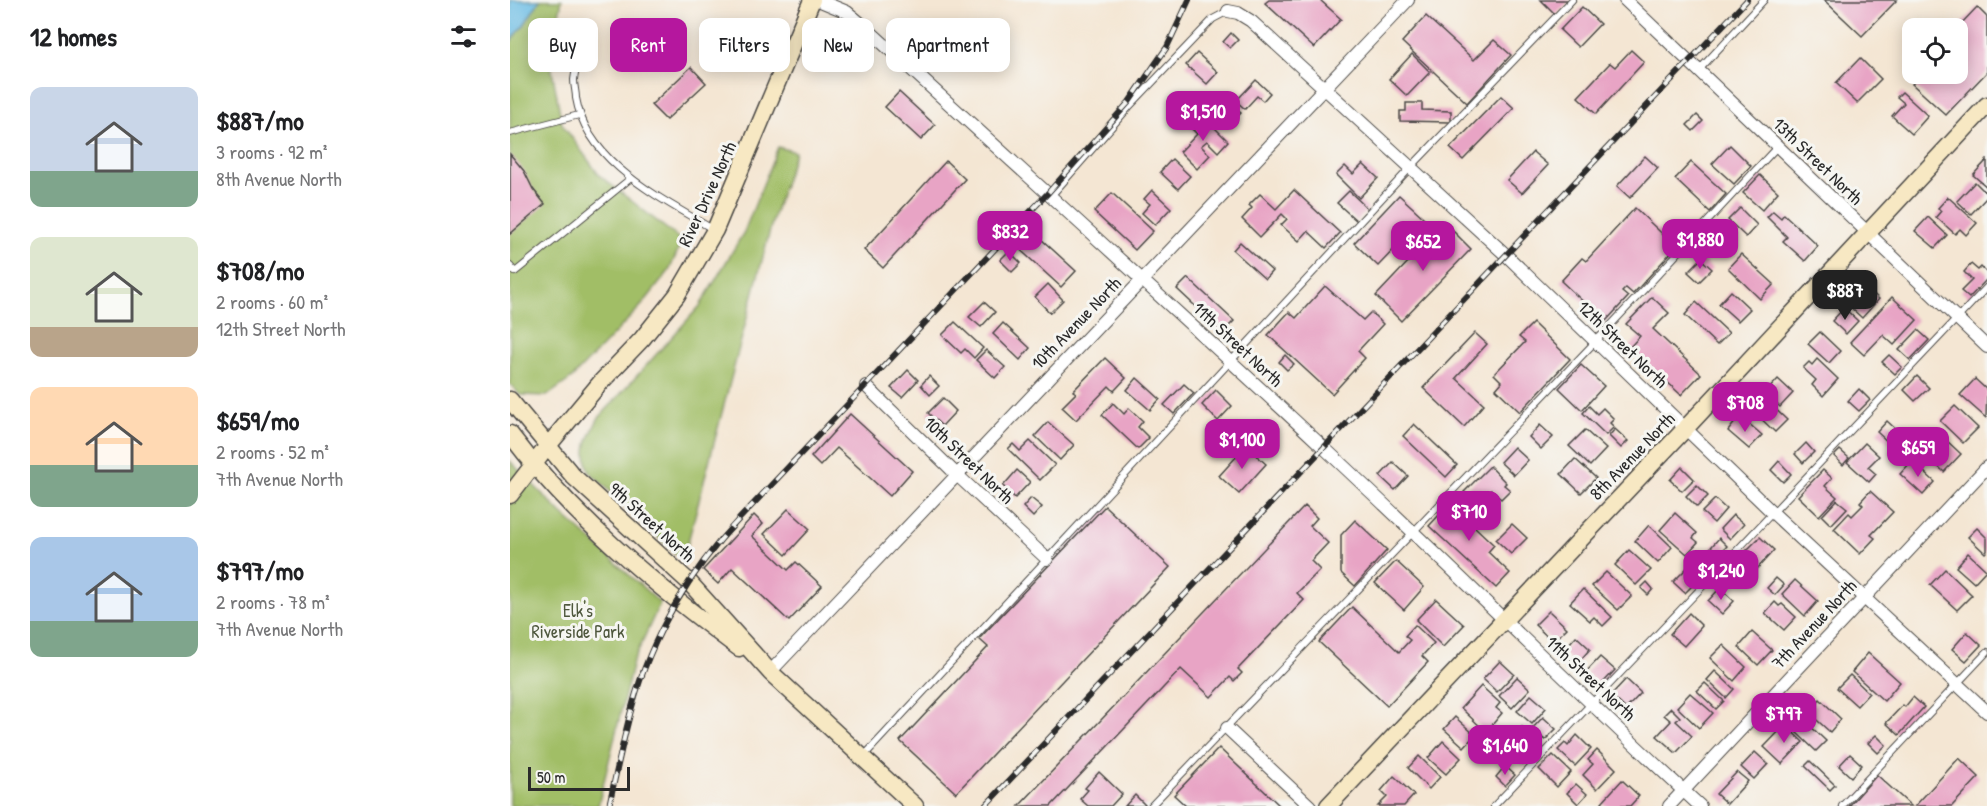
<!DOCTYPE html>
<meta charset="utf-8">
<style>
:root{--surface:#fff;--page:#f2f2f2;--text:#202124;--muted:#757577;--accent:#b5179e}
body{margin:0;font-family:"Patrick Hand",sans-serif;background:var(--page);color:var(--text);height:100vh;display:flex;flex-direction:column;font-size:22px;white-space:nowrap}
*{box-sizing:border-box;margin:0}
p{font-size:20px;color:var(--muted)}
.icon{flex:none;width:33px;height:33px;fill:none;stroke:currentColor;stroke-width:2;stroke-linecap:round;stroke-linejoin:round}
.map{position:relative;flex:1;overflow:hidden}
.sheet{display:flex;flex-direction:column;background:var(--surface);width:510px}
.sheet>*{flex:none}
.top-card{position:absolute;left:18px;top:18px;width:570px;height:54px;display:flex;gap:12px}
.fabs{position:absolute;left:1392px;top:18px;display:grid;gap:12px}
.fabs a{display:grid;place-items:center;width:66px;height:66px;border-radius:12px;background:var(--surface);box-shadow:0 3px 15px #0003;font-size:30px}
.scale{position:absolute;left:18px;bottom:15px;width:102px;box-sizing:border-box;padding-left:6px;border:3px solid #2b2b2b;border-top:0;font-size:16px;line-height:21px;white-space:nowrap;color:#2b2b2b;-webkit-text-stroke:4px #f6f6f2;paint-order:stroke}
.price{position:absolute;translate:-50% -51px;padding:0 14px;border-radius:12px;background:var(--accent);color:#fff;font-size:20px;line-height:39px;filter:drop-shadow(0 2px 3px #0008)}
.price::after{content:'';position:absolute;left:50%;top:36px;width:18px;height:14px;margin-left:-9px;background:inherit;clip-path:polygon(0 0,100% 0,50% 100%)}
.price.active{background:#222;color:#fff}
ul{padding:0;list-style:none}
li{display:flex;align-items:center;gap:18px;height:150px;padding:0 30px}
li span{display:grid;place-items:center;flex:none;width:168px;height:120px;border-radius:12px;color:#555}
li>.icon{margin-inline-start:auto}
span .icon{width:72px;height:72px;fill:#fffc;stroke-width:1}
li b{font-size:26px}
h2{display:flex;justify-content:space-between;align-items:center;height:72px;padding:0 30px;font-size:26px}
.tag{padding:0 21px;border-radius:12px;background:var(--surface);box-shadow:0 3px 15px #0003;font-size:21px;line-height:54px}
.tag.active{background:var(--accent);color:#fff}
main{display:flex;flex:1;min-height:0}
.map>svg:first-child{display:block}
</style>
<main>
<section class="sheet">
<h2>12 homes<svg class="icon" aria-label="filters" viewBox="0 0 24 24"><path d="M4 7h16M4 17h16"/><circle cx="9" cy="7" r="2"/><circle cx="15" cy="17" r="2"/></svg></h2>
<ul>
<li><span style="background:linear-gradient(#c9d6e8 70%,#7fa58c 0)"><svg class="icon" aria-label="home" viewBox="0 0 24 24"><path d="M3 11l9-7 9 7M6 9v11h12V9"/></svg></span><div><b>$887/mo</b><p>3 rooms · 92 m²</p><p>8th Avenue North</p></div></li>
<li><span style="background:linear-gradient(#dfe7d0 75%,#b9a48a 0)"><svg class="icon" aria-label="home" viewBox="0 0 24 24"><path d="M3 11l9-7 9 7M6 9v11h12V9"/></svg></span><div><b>$708/mo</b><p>2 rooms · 60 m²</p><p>12th Street North</p></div></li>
<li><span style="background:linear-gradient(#ffd9b3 65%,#7fa58c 0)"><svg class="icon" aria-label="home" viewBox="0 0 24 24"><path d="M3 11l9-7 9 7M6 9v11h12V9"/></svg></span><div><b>$659/mo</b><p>2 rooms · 52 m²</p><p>7th Avenue North</p></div></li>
<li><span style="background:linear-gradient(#a9c7e8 70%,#7fa58c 0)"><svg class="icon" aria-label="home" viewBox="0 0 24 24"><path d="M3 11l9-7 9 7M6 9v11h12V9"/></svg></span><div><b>$797/mo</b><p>2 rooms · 78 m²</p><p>7th Avenue North</p></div></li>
</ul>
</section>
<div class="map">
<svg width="1477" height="806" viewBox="0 0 1477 806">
<rect width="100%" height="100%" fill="#f6f6f2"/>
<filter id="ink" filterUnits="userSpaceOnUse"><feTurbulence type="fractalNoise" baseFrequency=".0167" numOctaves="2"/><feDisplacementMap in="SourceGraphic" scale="12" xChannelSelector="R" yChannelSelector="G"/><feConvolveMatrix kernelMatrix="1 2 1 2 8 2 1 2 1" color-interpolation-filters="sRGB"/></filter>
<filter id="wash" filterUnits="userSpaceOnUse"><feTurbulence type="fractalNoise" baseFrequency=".008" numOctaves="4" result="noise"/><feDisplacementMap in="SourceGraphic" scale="24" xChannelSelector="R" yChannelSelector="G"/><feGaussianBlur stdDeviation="1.35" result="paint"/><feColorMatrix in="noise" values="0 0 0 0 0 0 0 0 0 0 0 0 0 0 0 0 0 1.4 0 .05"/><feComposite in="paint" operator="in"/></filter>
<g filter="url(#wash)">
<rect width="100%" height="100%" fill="#f4e6d3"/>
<!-- green -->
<g fill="#a1be66" stroke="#667448" stroke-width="1.5">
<polygon points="30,0 52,0 40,59 52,124 89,175 172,241 159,271 132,305 62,378 37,396 10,395 0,384 0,42 14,25"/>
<path d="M268,147L285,152L264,215L173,561L79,471C72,449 78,438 88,419L190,306L234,232Z"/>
<polygon points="0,461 51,513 150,603 123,662 88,806 0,806"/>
</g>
<!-- water -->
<polygon fill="#69bce5" stroke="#4a7488" stroke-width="1.5" points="0,0 30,0 14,25 0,42"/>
<g id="blocks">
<!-- building -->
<g fill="#e8a4c5">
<polygon points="759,0 810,0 831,19 804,48 755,3"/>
<polygon points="1031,0 1060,0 1046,15"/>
<polygon points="1314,0 1387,0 1352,36"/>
<polygon points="1072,7 1090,24 1068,47 1050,30"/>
<polygon points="1467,7 1477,17 1477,72 1436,115 1402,84 1412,74 1448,74 1448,27"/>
<polygon points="916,16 964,60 984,40 1001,55 957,103 892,42"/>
<polygon points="721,33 728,40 720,48 713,42"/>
<polygon points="1121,50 1134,62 1086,114 1068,97 1100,63 1105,67"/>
<polygon points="687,53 708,72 697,84 676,65"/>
<polygon points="902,54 920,72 897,96 879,79"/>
<polygon points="1350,58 1371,79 1347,103 1326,83"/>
<polygon points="181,67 196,83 156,120 141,105"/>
<polygon points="746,80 760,93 753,101 747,96 735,109 726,101"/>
<polygon points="389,92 425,125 411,140 375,107"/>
<polygon points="1392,92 1418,116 1402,134 1382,116 1394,103 1387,97"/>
<polygon points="991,96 1004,108 953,160 940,148"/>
<polygon points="718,101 731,113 724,120 711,108"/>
<polygon points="896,103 912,103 912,110 941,111 941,122 890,121 890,111 896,111"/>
<polygon points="692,115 718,141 708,152 697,141 691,146 700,155 687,169 670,152 687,134 680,127"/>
<polygon points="1187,115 1193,121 1183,131 1177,125"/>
<polygon points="1220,145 1241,166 1224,184 1202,164"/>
<polygon points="1023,152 1038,165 1012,193 997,180"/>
<polygon points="0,154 14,171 23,189 35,204 0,234"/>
<polygon points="1135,156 1148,168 1120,198 1107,186"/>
<polygon points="662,159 680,176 668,189 650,172"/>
<polygon points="1477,160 1477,187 1463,175"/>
<polygon points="436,161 455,179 373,268 354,250"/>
<polygon points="1181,162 1216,194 1200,212 1165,179"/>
<polygon points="853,164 868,178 849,198 826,175 835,166 843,174"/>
<polygon points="1250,175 1268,192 1252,210 1233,193"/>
<polygon points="1465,182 1477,194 1477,197 1461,214 1447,201"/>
<polygon points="642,190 661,208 645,225 632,213 640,204 634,199"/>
<polygon points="784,190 830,233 816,248 798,231 789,241 771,225 777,219 772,214 750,237 732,219 742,208 739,205 750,194 766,209"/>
<polygon points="839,191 858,209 847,221 827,203"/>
<polygon points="602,193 643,231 625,250 584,212"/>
<polygon points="889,195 914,218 868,266 844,243"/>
<polygon points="1438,197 1467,223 1456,235 1450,229 1445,234 1426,217 1431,211 1428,208"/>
<polygon points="1125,208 1166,247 1123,294 1116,288 1112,292 1118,297 1095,322 1051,281 1072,258 1076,261"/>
<polygon points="1230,208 1247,225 1236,237 1218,220"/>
<polygon points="1263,211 1271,218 1274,214 1308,246 1295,261 1273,241 1277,237 1257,217"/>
<polygon points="1418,217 1437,235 1425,248 1405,231"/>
<polygon points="935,223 961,249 891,321 866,296"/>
<polygon points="519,228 566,271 551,287 504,244"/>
<polygon points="730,242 762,271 755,279 723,250"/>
<polygon points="499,251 511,263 502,272 490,260"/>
<polygon points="1231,254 1264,284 1250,299 1218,268"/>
<polygon points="1191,259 1202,269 1189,282 1178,272"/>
<polygon points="1461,264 1468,270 1471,267 1477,273 1477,279 1459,298 1451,291 1462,280 1454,272"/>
<polygon points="678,278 724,321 713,332 667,289"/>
<polygon points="538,284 553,300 540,313 525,297"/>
<polygon points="815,286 853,320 861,312 873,324 848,351 855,358 822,394 758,335 779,312 786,318"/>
<polygon points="1355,286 1369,299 1352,318 1338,305"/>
<polygon points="1221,291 1240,309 1228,321 1209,304"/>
<polygon points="1142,297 1159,313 1143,329 1191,374 1171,395 1120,347 1130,336 1116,324"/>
<polygon points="1382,297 1407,320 1384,345 1373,335 1354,355 1340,342"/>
<polygon points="474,302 485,312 471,327 459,317"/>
<polygon points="1186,302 1219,333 1207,345 1175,315"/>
<polygon points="1334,308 1348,321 1336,334 1322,321"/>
<polygon points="445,322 473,348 464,358 455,349 451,353 432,335"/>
<polygon points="493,323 520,348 510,360 483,334"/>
<polygon points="1023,323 1060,359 1010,412 986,389 992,382 984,374 1015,342 1009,337"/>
<polygon points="1408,330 1419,340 1400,360 1389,350"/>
<polygon points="1310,332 1330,351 1319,363 1298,344"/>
<polygon points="965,333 977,344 946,378 974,404 954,427 913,388"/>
<polygon points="476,350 495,367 485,378 466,360"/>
<polygon points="775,355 784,364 777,370 769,362"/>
<polygon points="1379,355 1392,367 1385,374 1372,362"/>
<polygon points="595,358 616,378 604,391 599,386 566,420 552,407 566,393 563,391"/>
<polygon points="1307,359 1328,379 1313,396 1302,385 1306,380 1293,368 1299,362 1302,365"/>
<polygon points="1071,365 1094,386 1072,410 1049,388"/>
<polygon points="398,370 408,380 392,397 381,388"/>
<polygon points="419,376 429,386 420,395 411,385"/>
<polygon points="1407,376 1419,388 1405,401 1394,390"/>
<polygon points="627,378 650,399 640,410 617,390"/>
<polygon points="1268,379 1283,393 1270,407 1255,393"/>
<polygon points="1465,379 1477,390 1476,418 1450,395"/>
<polygon points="674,384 684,393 664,414 654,405"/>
<polygon points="1349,389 1360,400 1349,411 1338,401"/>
<polygon points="706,390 722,406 708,421 692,405"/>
<polygon points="433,398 446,411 432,426 418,413"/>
<polygon points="1255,399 1277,420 1265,432 1244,412"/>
<polygon points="603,403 614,414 619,408 633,421 628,427 639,438 628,449 592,415"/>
<polygon points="1079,406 1087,414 1093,408 1104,419 1100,423 1104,427 1096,435 1073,413"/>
<polygon points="1445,406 1468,428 1453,443 1430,421"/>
<polygon points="340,414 402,471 380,496 327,448 310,466 301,457"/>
<polygon points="1230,416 1252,435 1239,449 1218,431"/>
<polygon points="1377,421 1391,434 1381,445 1367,432"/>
<polygon points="538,422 564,445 550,460 525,436"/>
<polygon points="904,424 947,465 936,477 893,436"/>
<polygon points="1030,425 1043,437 1031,449 1019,437"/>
<polygon points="1105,429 1118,441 1111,448 1099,436"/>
<polygon points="1075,430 1096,449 1080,466 1059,446"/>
<polygon points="1435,439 1451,454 1434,472 1418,457"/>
<polygon points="520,441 545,465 530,480 498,449 503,444 510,451"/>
<polygon points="1296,443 1304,452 1293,463 1285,454"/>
<polygon points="1355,443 1369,456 1358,467 1366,474 1359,482 1337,462"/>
<polygon points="736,446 756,464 729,494 709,476"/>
<polygon points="1383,446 1394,456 1389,461 1378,452"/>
<polygon points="1004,447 1018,460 1004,475 990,462"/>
<polygon points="1330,450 1339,458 1333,465 1324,456"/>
<polygon points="1065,459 1086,478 1071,493 1051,474"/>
<polygon points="1269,461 1281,474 1273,482 1261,470"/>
<polygon points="1402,461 1425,482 1413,495 1390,474"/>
<polygon points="883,462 898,476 885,490 870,476"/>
<polygon points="980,466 996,483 994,485 1000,490 991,499 981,490 966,505 954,492"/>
<polygon points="1172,467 1184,479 1172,491 1160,480"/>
<polygon points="507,470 520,482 505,498 493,486"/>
<polygon points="1313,470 1322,478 1315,486 1327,497 1309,516 1288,496"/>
<polygon points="1187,485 1198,496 1187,507 1176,496"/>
<polygon points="1360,491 1383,512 1361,535 1365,538 1350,554 1324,529 1339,513 1342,516 1353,505 1350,502"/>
<polygon points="521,498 532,507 523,517 513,507"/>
<polygon points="1205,499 1216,509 1204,523 1192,512"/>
<polygon points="1327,500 1337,508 1321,525 1312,516"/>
<polygon points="942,501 951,510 955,505 971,519 964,526 984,545 978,552 1000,573 986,588 919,526"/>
<polygon points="595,506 660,567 446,793 390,741 478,647 469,639"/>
<polygon points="795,506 807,518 800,526 818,543 801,561 810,570 787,593 794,600 728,669 732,673 724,681 720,677 701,697 671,669 541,806 509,806"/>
<polygon points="278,509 300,529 276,555 254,534"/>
<polygon points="1165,513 1187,533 1183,538 1188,542 1177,554 1150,530"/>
<polygon points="244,515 253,524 242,536 278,570 286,562 312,586 279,621 222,568 208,584 193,570"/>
<polygon points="1223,515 1234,524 1220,539 1210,529"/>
<polygon points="845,520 877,550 845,586 831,573 831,535"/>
<polygon points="1002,524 1017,538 1001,554 986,540"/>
<polygon points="1139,525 1162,547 1148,563 1125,541"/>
<polygon points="1467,528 1477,538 1477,551 1475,553 1458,537"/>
<polygon points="1250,537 1264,550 1246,570 1231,556"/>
<polygon points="1209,538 1217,546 1204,560 1196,553"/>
<polygon points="1119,550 1141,570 1126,585 1105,565"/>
<polygon points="1458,553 1476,570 1464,583 1446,567"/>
<polygon points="886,561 914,587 894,610 865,583"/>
<polygon points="1177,568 1189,579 1175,593 1163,582"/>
<polygon points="1435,569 1462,595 1447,610 1420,585"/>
<polygon points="1096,572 1122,596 1108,610 1082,586"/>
<polygon points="1266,578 1274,585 1265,595 1257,588"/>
<polygon points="1285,580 1308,601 1295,616 1272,594"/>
<polygon points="1137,582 1143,589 1138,595 1131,588"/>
<polygon points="1210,588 1224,601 1212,614 1198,601"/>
<polygon points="1073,589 1102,617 1093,626 1084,617 1080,621 1060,603"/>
<polygon points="926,599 954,625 933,647 906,620"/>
<polygon points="1265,602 1269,606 1272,604 1286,617 1274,630 1255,613"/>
<polygon points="842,607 889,652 900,640 895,636 905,625 924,643 912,656 918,662 877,706 809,642"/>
<polygon points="1039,611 1057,628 1043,642 1025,625"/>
<polygon points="1179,613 1192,626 1174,646 1160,634"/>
<polygon points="1242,632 1262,650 1248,665 1229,647"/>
<polygon points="1457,632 1471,645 1456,661 1442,649"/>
<polygon points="1066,636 1080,649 1066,665 1052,652"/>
<polygon points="1213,645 1236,667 1224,681 1200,658"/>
<polygon points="1358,653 1390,682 1374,701 1342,672"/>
<polygon points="1090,657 1105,670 1090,686 1076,672"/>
<polygon points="990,661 1004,674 987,692 973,679"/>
<polygon points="1205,671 1224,689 1216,698 1197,680"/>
<polygon points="1340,675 1359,693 1347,706 1327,688"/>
<polygon points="1007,677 1020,689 1002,708 989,696"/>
<polygon points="1116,679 1131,693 1116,709 1101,695"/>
<polygon points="1195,683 1214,701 1206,709 1187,691"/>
<polygon points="971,686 990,703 986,708 992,713 982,725 985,728 979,735 951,708"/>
<polygon points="1180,693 1203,713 1189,728 1167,707"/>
<polygon points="1021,695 1036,708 1022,724 1007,711"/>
<polygon points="1403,697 1414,707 1389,735 1376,723 1393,705 1395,707"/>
<polygon points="1310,699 1331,719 1320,732 1298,712"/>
<polygon points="1161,708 1170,717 1166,721 1182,736 1166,753 1147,736 1161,721 1154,715"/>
<polygon points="945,717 965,735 954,747 934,729"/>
<polygon points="1033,717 1046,729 1035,740 1022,729"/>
<polygon points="1295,721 1316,741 1306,751 1285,731"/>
<polygon points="1275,725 1293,742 1272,764 1254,747"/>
<polygon points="1012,727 1032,746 1013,765 991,745 1003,732 1006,734"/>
<polygon points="1067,735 1081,749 1065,766 1048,750 1055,743 1058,746"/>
<polygon points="1366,735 1376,745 1368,753 1358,743"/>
<polygon points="933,741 951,758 936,774 918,758"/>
<polygon points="709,748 770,806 676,806 664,795"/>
<polygon points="1087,750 1106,769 1087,789 1073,775 1083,764 1078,760"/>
<polygon points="1245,752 1258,764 1244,779 1231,767"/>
<polygon points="1340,754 1352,765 1341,777 1329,766"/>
<polygon points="1043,755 1061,772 1047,787 1029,769"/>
<polygon points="909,756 930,777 919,789 898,768"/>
<polygon points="1449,758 1469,777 1442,806 1405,806"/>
<polygon points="1300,761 1325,785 1320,790 1295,766"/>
<polygon points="995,766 1005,775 995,786 986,777"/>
<polygon points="589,772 612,794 601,806 578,806 570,799 578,790 575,788"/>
<polygon points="1227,772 1238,781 1217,804 1206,794"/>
<polygon points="1367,775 1401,806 1339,806"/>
<polygon points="884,776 904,795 894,806 868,806 877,797 871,791"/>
<polygon points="1112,780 1129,796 1120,806 1096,806 1092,802"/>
<polygon points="1066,784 1077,794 1068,804 1057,793"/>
<polygon points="625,795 636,806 615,806"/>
</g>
</g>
</g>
<g filter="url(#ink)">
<use href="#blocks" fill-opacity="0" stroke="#494744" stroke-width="1.5"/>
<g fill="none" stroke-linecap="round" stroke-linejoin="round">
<defs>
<g id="lane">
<path d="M70,53C68,62 65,71 64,80C64,86 66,92 66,98C77,164 153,199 204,230"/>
<polyline points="1189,70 1254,0"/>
<polyline points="0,133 69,115"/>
<polyline points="541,196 619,107 703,19 718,11"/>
<polyline points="0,266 5,272 121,178"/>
<polyline points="353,757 901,167 1062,0"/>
<polyline points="641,806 1085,342 1267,147"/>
<polyline points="984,806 1477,287"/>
<polyline points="1332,806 1477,652"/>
</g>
<g id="street">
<path d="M308,0L337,12L355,27C507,166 661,305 812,446C939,564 1062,688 1190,806"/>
<polyline points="1115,0 1477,347"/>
<polyline points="718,11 728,13 741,21 996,255 1262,512 1477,712"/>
<polyline points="356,386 446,474 537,559"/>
<polyline points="260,672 898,0"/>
<polyline points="717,728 800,806"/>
<polyline points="1159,806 1477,467"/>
</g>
<g id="secondary">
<polyline points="0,400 63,476 179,582 260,672 405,806"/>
<path d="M0,434C63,518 146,586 229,648"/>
<polyline points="0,495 37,447 91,382 132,339 167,295 205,230 302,0"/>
<polyline points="818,806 1175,429 1477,105"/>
</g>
</defs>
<!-- lane casing -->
<use href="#lane" stroke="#494744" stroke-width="8"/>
<!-- street casing -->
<use href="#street" stroke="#494744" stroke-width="14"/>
<!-- secondary casing -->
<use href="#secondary" stroke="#494744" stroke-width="19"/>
<!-- lane -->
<use href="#lane" stroke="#fff" stroke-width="6"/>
<!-- street -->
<use href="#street" stroke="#fff" stroke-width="12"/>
<!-- secondary -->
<use href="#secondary" stroke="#f7e8c3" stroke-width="16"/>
<defs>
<g id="rail">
<path d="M99,806C106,773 113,740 122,707C141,636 180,571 230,518L537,194L619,102L657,47L679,0"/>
<polyline points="475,806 1237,0"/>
</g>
</defs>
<!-- rail casing -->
<use href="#rail" stroke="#2b2b2b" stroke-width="6"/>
<!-- rail -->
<use href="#rail" stroke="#f6f6f2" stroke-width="4" stroke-dasharray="11" stroke-linecap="butt"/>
</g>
</g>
<g text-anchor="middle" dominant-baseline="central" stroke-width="6" stroke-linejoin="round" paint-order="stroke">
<!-- street labels -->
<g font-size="18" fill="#2b2b2b" stroke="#f6f6f2">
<text transform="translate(1308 161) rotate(44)">13th Street North</text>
<text transform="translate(197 194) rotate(-65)">River Drive North</text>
<text transform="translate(566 323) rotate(-46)">10th Avenue North</text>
<text transform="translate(728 344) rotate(43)">11th Street North</text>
<text transform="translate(1113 344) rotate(44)">12th Street North</text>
<text transform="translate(1122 456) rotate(-46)">8th Avenue North</text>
<text transform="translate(459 460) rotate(44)">10th Street North</text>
<text transform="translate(142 522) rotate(42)">9th Street North</text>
<text transform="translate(1304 624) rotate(-47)">7th Avenue North</text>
<text transform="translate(1081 678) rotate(43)">11th Street North</text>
</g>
<!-- park labels -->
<g font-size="18" fill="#4e573d" stroke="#f6f6f2">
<text x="68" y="610">Elk's<tspan x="68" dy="21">Riverside Park</tspan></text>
</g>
</g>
</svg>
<div class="fabs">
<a><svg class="icon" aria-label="locate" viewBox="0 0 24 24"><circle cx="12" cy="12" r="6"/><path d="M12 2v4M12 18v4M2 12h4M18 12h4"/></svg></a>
</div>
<div class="scale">50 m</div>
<b class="price" style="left:693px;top:142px">$1,510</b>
<b class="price" style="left:500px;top:262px">$832</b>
<b class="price" style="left:1190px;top:270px">$1,880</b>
<b class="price" style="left:913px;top:272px">$652</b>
<b class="price active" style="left:1335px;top:321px">$887</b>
<b class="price" style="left:1235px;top:433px">$708</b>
<b class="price" style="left:732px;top:470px">$1,100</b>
<b class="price" style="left:1408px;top:478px">$659</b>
<b class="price" style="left:959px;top:542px">$710</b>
<b class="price" style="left:1211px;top:601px">$1,240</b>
<b class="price" style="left:1274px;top:744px">$797</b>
<b class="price" style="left:995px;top:776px">$1,640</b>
<div class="top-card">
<a class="tag">Buy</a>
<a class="tag active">Rent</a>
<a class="tag">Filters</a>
<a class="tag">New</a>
<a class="tag">Apartment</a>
</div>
</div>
</main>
